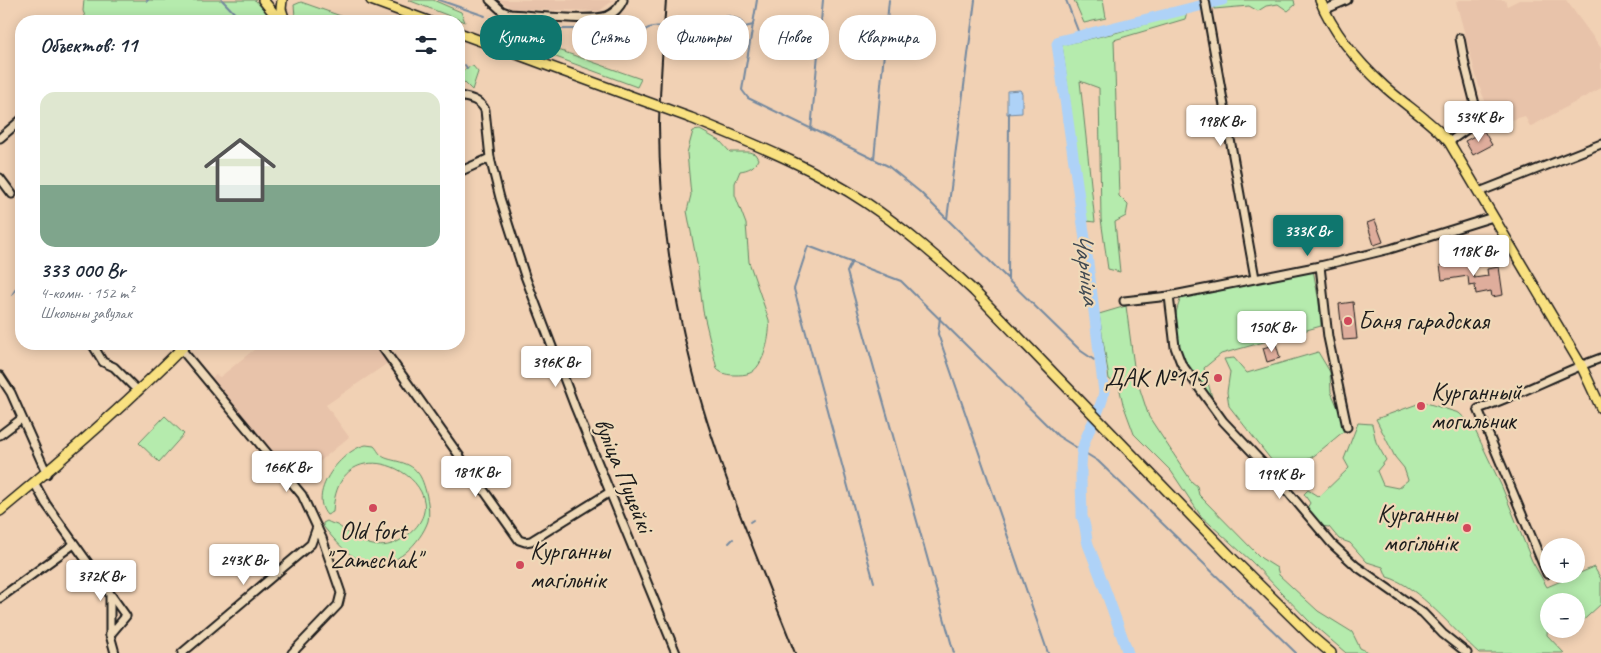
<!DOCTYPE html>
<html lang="ru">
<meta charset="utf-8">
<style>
:root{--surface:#fff;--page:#f6f6f7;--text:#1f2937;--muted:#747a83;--line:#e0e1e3;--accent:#0f766e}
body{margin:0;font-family:Caveat,sans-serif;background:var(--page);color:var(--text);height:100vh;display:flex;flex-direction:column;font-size:19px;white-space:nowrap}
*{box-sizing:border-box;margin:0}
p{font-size:16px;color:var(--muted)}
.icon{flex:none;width:28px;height:28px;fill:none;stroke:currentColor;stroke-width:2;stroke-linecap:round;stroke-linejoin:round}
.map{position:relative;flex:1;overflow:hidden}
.side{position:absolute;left:15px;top:15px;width:450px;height:335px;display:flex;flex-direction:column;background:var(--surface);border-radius:20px;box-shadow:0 2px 12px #0003}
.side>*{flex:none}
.guide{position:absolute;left:480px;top:15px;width:475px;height:45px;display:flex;gap:10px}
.tools{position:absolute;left:1540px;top:538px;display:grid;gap:10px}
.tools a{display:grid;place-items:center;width:45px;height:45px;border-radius:50%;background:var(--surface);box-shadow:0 2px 12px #0003;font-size:25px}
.price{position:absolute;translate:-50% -42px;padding:0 11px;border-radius:5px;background:#fff;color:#222;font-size:16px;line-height:32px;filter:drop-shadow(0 1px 2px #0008)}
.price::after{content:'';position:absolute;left:50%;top:30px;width:15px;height:11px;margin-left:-8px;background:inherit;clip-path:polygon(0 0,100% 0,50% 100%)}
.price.current{background:var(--accent);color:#fff}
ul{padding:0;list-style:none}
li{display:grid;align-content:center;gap:10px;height:265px;padding:0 25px}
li+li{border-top:1px solid var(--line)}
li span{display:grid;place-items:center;height:155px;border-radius:15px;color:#555}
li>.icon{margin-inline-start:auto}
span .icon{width:90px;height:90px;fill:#fffc;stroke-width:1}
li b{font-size:21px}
h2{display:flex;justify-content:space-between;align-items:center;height:60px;padding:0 25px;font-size:21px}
.chip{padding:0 18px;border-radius:20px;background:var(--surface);box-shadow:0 2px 12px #0003;font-size:18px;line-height:45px}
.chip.current{background:var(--accent);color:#fff}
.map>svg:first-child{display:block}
</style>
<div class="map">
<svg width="1601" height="653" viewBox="0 0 1601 653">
<rect width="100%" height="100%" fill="#f1d1b4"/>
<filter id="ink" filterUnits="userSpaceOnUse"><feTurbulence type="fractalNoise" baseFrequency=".02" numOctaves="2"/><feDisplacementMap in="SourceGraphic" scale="10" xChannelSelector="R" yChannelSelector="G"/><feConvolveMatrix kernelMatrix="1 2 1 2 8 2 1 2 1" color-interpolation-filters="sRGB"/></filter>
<g filter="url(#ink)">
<!-- built -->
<g fill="#e8c3aa">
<polygon points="499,0 614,0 599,11 513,9"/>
<polygon points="1460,0 1505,0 1507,6 1519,0 1566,0 1601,48 1601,88 1530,127 1525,116 1495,125 1479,86 1456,2"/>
<polygon points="261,344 375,344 388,363 326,405 349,437 294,483 211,378 216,375 220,377"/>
</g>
<!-- green -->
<g fill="#b5ebad" stroke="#688464">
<polygon points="84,0 255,0 274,21 87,21 83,11"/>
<polygon points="408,0 433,0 461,12 465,22"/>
<polygon points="1074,0 1103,0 1106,18 1084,23"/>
<polygon points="1214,0 1294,0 1295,5 1288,11 1278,4 1266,6 1258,11 1249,6 1214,9"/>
<polygon points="301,2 355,21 299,21 295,16 294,5"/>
<polygon points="1187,12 1185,19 1114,40 1119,196 1128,205 1126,216 1115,222 1120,272 1108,269 1101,219 1099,88 1080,81 1095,222 1086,221 1062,45 1115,33"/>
<polygon points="493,27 641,79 637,87 491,33"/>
<polygon points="473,66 478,72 472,90 461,79 461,73 468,67"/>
<path d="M700,130L720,141L730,152H749L755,154L758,159C755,167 748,170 740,171L735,183V195L746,224L749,262L769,320C771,334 764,367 750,373C745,375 740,375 735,375C728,375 722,374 717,369L703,311L697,263L687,211L691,195L687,153L693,131Z"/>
<path d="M1313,270L1319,302L1321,326L1221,354L1204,368L1213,401C1201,383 1179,358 1174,338C1172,327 1177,305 1182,296Z"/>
<polygon points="1126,306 1135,374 1149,417 1192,482 1197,486 1199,495 1261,558 1277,568 1279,575 1318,611 1352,632 1360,648 1370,653 1346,653 1309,621 1251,561 1201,516 1171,471 1134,434 1123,404 1119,386 1109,379 1099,314"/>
<polygon points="1318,352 1330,372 1331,392 1342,417 1344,431 1315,455 1283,475 1229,406 1227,392 1230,372 1224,359 1234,358 1247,373"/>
<path d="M1423,402L1459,413L1473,426L1502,487L1532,561L1547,587L1594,567L1601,579V604L1576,627V601H1549L1547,635L1564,653H1479C1455,632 1418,585 1387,577L1383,567L1367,562L1350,543L1339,539L1329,527L1320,526L1307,508L1310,503L1304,494L1308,490L1319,497L1349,468L1344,459L1358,423L1372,424L1376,442L1386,460L1377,471L1383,485L1398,488L1408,480L1404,468L1395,457L1376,419Z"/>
<polygon points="165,416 184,434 159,462 139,443"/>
<path d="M366,445L374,446C377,449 378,452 381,455C387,462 408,459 418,473C425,481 431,510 428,521C421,542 395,569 370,564C350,559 336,542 323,526V523L327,521C330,523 334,524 337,525C341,527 346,532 349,534C368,547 386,551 405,537C474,489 338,412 333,512L327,515C307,492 343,449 366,445Z"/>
</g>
<!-- water -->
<polygon fill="#aed2f7" stroke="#74899f" points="1020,90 1022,93 1022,113 1007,114 1007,91"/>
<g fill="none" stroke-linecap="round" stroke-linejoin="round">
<!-- stream -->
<g stroke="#74899f" stroke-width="2">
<polyline points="222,0 242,21"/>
<polyline points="439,0 485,16"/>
<polyline points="757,0 742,90 748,98 888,166 920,192 947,219"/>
<polyline points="975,0 947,219 1007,278"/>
<polyline points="1066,0 1080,36"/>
<polyline points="147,1 148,0"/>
<path d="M495,19L507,27H525L527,33L549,41L553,29H584L592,27V32L595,34L610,29L611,35L617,38L638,37C650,18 671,31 688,29"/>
<polyline points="197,21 210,17 227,21"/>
<polyline points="694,25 729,16 740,20 745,27 753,25"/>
<polyline points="465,65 467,68"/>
<polyline points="1009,113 1008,280 1081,351 1100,364"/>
<polyline points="811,130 823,0"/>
<polyline points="874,159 889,0"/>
<polyline points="852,261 847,272 954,653"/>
<polyline points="12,295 21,281"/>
<polyline points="940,317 938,334 1048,653"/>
<polyline points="750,522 753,520"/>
<polyline points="729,543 733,539"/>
<polyline points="874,582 794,289 808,246 901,281 1058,436 1098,461 1296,653"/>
</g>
<!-- river -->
<path stroke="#aed2f7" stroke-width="11" d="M1128,653C1115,617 1103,582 1089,547C1085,538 1087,527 1082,517C1082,500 1079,462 1083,447C1088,427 1101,412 1104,392L1085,239L1057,44L1059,41L1223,0"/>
</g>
<!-- building -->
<g fill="#dfad9c" stroke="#1c1c1c">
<polygon points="1484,131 1492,145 1473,155 1465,141"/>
<polygon points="1375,220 1383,242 1374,245 1367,223"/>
<polygon points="1470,260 1474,278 1488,276 1487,269 1499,267 1503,295 1492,297 1491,291 1476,294 1475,285 1469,286 1468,276 1442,280 1440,265"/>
<polygon points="1353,302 1357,339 1343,340 1339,304"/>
<polygon points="1276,344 1280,358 1267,362 1263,348"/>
</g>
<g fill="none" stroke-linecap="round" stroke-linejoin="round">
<defs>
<g id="minor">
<path d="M490,0L502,11L510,14C530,15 590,22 607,16C614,13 620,7 623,0"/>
<polyline points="1205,0 1255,278"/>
<polyline points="1324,10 1347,0"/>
<path d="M459,96C470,98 480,100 485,110L490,158L500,198L525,276L575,407L676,653"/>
<polyline points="0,138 21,120"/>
<polyline points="1449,142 1477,122 1477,112 1465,65 1460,38"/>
<polyline points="459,172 490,158"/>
<polyline points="0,178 12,194"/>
<polyline points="1479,192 1601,144"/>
<polyline points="1320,266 1328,337 1347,427"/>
<polyline points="1169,296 1175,347 1181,363 1223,421 1273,474 1332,544 1356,566 1423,613 1443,634 1467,653"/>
<polyline points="1124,301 1169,296 1320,266 1390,249 1493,217"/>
<polyline points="92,344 103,362 114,367 138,391"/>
<polyline points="380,344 519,540 525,542 531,541 610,492"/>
<polyline points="181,349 302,495 322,538 341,593 338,605 292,653"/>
<polyline points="0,376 11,393 47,474"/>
<polyline points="0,435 21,419"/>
<polyline points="35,484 46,504 126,616 110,635 115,653"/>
<path d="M1547,574L1478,409C1520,395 1559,373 1601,358"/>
<polyline points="110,595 110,635"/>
<polyline points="0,598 74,544"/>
<polyline points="182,653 311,544 317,527"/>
</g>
<g id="major">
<polyline points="263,0 280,21"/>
<polyline points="282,0 281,9 285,21"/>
<polyline points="371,0 428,21"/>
<path d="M1320,0C1333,32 1359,63 1384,86C1406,106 1430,120 1449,142L1581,365L1601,408"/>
<polyline points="459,33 625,94"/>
<path d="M691,118C751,143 811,166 865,202C904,228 939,259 974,291L1233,559L1311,636L1331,653"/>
<path d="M0,511C64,458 128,403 186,344"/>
</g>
</defs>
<!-- minor casing -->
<use href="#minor" stroke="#1c1c1c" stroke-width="11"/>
<!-- major casing -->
<use href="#major" stroke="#1c1c1c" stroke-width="12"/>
<!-- minor -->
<use href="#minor" stroke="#efd9b8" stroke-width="7"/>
<!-- major -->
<use href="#major" stroke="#f9e181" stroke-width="9"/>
<!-- rail -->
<path stroke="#1c1c1c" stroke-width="2" d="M666,0C663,42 660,83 659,125C659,206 672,290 692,368C716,464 759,561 795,653"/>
<defs>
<polyline id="major-bridge" points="625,94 691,118"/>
</defs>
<!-- major-bridge casing -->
<use href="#major-bridge" stroke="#1c1c1c" stroke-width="12" stroke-linecap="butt"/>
<!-- major-bridge -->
<use href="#major-bridge" stroke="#f9e181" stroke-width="9"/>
</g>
</g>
<!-- markers -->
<g fill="#d1495b" stroke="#efd9b8" stroke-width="2">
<circle cx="1348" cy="321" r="5"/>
<circle cx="1218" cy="378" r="5"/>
<circle cx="1421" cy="406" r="5"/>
<circle cx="373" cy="508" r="5"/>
<circle cx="1467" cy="528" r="5"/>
<circle cx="520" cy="565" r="5"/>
</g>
<g text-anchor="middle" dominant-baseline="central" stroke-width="4.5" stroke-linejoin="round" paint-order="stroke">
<!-- poi labels -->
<g font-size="25" fill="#1c1c1c" stroke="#efd9b8" text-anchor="start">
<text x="1358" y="321">Баня гарадская</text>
<text x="1208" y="378" text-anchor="end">ДАК №115</text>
<text x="1431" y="392">Курганный<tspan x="1431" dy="29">могильник</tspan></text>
<text x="1457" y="514" text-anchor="end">Курганны<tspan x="1457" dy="29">могільнік</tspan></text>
<text x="373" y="531" text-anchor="middle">Old fort<tspan x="373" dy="29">"Zamechak"</tspan></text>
<text x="530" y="551">Курганны<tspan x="530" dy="29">магільнік</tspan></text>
</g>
<!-- street labels -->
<g font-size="25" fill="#1c1c1c" stroke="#efd9b8">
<text transform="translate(624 475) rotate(68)">вуліца Пуцейкі</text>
</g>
<!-- water labels -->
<g font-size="26" font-style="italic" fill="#404a53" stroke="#efd9b8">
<text transform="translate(1087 268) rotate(82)">Чарніца</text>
</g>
</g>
</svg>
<div class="tools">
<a>+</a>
<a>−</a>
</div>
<b class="price" style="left:1479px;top:143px">534K Br</b>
<b class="price" style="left:1221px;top:147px">198K Br</b>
<b class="price current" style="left:1308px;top:257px">333K Br</b>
<b class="price" style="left:1474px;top:277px">118K Br</b>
<b class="price" style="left:1272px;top:353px">150K Br</b>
<b class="price" style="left:556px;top:388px">396K Br</b>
<b class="price" style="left:287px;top:493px">166K Br</b>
<b class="price" style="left:476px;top:498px">181K Br</b>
<b class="price" style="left:1280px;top:500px">199K Br</b>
<b class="price" style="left:244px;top:586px">243K Br</b>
<b class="price" style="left:101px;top:602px">372K Br</b>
<div class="guide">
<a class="chip current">Купить</a>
<a class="chip">Снять</a>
<a class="chip">Фильтры</a>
<a class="chip">Новое</a>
<a class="chip">Квартира</a>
</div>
<section class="side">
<h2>Объектов: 11<svg class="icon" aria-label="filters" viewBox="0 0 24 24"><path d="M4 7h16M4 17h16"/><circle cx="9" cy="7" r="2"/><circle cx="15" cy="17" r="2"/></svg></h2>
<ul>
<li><span style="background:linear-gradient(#dfe7d0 60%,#7fa58c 0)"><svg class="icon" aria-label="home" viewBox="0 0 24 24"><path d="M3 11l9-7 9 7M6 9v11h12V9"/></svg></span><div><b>333 000 Br</b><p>4-комн. · 152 m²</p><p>Школьны завулак</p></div></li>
</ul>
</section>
</div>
